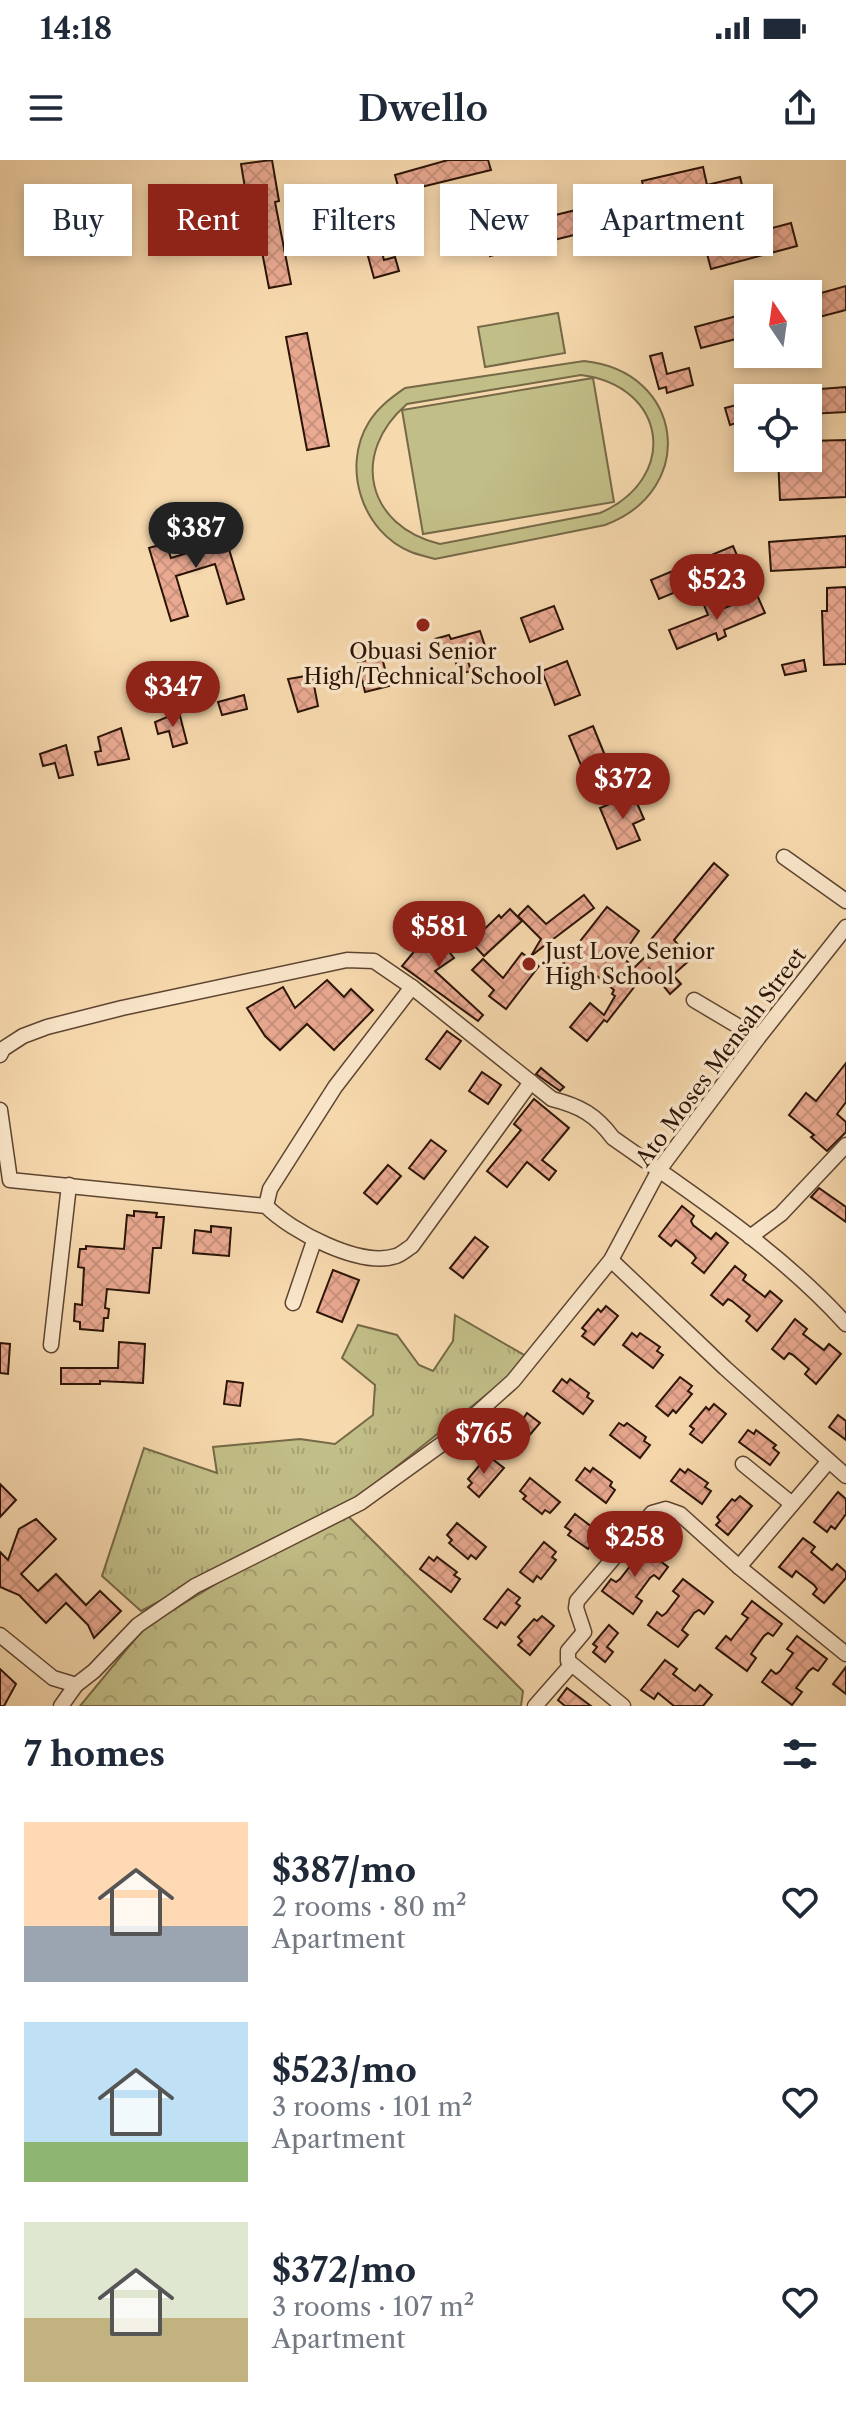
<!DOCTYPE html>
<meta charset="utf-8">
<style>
:root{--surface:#fff;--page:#f6f6f7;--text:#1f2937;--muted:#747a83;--accent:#8f2418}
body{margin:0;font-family:"Libre Caslon Text",serif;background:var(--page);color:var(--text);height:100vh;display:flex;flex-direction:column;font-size:30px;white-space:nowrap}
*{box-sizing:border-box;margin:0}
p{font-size:26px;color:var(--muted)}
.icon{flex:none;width:44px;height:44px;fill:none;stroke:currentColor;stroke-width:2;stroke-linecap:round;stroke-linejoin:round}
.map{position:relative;height:1546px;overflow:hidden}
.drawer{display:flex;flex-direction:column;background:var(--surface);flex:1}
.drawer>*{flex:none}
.guide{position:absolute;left:24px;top:24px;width:798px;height:72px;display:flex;gap:16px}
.needle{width:52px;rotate:347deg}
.fabs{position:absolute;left:734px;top:120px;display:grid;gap:16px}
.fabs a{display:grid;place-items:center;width:88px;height:88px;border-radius:0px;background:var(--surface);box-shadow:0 4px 12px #0003;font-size:40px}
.price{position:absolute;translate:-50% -68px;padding:0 18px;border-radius:28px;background:var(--accent);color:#fff;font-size:26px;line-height:52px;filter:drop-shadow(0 2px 4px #0008)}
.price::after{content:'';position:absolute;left:50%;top:48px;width:24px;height:18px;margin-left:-12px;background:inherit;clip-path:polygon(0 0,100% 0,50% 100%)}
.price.on{background:#222;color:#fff}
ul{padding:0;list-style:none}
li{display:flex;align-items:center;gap:24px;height:200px;padding:0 24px}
li span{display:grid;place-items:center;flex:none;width:224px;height:160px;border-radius:0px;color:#555}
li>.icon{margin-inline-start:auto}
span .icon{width:96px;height:96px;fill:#fffc;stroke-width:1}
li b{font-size:34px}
h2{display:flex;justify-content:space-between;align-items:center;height:96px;padding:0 24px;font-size:34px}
.pill{padding:0 28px;border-radius:0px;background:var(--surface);box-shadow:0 4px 12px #0003;font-size:28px;line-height:72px}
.pill.on{background:var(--accent);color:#fff}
.status{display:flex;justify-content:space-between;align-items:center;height:56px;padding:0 40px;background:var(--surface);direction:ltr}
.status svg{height:22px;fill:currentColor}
header{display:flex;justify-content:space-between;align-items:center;height:104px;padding:0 24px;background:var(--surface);font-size:36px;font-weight:600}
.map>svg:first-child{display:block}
</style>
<div class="status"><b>14:18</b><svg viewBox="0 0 49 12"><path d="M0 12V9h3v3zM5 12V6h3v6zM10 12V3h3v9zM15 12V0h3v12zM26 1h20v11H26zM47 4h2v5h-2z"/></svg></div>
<header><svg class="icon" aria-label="menu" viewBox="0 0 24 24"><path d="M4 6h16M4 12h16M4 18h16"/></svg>Dwello<svg class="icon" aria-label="share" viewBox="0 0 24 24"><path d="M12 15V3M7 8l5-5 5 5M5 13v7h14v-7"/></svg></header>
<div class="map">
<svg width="846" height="1546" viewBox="0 0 846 1546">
<defs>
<pattern id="grass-tufts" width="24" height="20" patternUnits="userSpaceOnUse" patternTransform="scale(2)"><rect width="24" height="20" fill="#c2be87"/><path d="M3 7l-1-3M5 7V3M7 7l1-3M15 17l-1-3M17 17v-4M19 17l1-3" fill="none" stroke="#a7a273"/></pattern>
<pattern id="forest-crowns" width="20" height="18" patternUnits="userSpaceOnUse" patternTransform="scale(2)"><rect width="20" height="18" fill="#c2be87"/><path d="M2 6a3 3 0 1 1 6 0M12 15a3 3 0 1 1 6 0" fill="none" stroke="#a7a273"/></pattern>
<pattern id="building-cross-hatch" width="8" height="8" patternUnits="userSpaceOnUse" patternTransform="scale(2)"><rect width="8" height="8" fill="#eaa991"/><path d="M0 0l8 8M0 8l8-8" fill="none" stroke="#c9917c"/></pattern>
</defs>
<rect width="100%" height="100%" fill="#f7d9ae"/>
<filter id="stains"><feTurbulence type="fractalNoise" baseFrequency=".0025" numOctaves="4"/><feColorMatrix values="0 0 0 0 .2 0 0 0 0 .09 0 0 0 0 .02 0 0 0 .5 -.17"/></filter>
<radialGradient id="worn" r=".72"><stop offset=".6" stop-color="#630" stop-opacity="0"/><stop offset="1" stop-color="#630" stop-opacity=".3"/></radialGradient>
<!-- grass -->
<polygon fill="url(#grass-tufts)" stroke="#766947" stroke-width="2" points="455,1155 531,1199 360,1336 141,1451 102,1416 144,1288 217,1313 213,1287 300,1279 335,1284 373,1255 375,1225 342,1198 358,1165 397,1175 419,1205 433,1211 453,1181"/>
<!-- forest -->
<polygon fill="url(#forest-crowns)" stroke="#766947" stroke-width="2" points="347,1355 523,1531 521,1546 80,1546 145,1467 229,1416"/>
<!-- park -->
<g fill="#c2be87" stroke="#766947" stroke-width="2" fill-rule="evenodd">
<polygon points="558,153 565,193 485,207 478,167"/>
<path d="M584,201C684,211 699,330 605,365L435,399C428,397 419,395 411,392C362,372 341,307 369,262C378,247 391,238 405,228ZM581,215C667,226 680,318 600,353L440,384C366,366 350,293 407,244Z"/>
<polygon points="593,218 614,342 423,374 402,250"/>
</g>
<!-- building -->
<g fill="url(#building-cross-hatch)" stroke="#2b1407" stroke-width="2">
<polygon points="272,0 279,41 275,42 291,124 269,128 253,45 248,46 241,4"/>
<polygon points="448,0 488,0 491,10 413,29 421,62 408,65 395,15"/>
<polygon points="703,7 707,25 740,17 744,33 655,53 650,34 645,35 642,21"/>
<polygon points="592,46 598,69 490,96 483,64 521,54 523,63"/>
<polygon points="791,63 797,86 711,109 705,86"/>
<polygon points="380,85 384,100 395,97 399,111 374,118 366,89"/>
<polygon points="846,126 846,150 819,157 814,135"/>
<polygon points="748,153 748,176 701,188 695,167"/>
<polygon points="307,173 329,286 307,290 286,177"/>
<polygon points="662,193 667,214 689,208 693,225 667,233 666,227 659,229 650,196"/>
<polygon points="846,227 846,252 808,254 808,230"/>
<polygon points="748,242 748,259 730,265 725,248"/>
<polygon points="846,280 846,337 780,340 778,298 808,298 808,281"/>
<polygon points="222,366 244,439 227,444 215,404 176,416 188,456 171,461 149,388 166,383 171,398 207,387 203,372"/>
<polygon points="846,376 846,407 771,411 769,382"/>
<polygon points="733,386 741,405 659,439 651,420"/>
<polygon points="846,427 846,504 824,505 822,451 827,451 827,428"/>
<polygon points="757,435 765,453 724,470 726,476 718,480 716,473 677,489 669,470 708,455 704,445 713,442 717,451"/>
<polygon points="554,446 563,469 530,482 521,458"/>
<polygon points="480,471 485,486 465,491 471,511 459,514 454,496 441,499 435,479 449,475 451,479"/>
<polygon points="382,497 389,526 365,532 358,502"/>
<polygon points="804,500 806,511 785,515 782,505"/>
<polygon points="567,501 580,535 555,545 542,511"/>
<polygon points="312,515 318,546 298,552 288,519"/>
<polygon points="244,535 247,549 222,555 218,542"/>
<polygon points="179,552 187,583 173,587 169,571 158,574 155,562"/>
<polygon points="593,566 606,598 591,604 595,626 590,627 569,576"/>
<polygon points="121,568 129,599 98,605 95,592 101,591 98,577"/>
<polygon points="66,585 73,615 59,618 55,603 43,606 40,594"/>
<polygon points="633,634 644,659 633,664 640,680 617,689 600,648"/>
<polygon points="714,703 728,715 674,780 691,799 673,815 681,824 670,834 649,808 607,862 604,860 587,881 570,867 590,843 604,855 615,836 612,834 614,830 591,811 584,820 563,803 607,747 639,771 621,797 635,807 654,788 648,783"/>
<polygon points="584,735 594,748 531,796 541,779 518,756 528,746 546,764"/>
<polygon points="510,749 522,761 484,796 471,782 499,755 501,758"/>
<polygon points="448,769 460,786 450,793 454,798 435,811 483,855 478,861 402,806 417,788"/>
<polygon points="522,793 539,806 506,849 489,836 494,830 472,810 483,799 503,818"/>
<polygon points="327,820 344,837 351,829 373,850 334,890 307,864 280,890 265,876 247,848 283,827 295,848"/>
<polygon points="447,871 461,881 440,909 426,899"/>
<polygon points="846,903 846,942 837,954 846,962 846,972 827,991 811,977 814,975 789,955 806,933 816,941"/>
<polygon points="541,908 564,927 560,931 536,914"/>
<polygon points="482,912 501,925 488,944 469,931"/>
<polygon points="534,939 569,968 542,1000 556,1011 549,1020 527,1002 507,1027 487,1011 521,970 514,964"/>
<polygon points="431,980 446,991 424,1019 409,1008"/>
<polygon points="388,1005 401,1016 377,1044 364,1033"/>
<polygon points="819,1028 846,1047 846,1062 811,1037"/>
<polygon points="682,1046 694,1056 691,1061 693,1065 711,1079 716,1073 728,1083 704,1113 692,1103 696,1098 693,1094 676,1080 671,1086 659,1076"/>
<polygon points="134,1051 157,1053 156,1057 164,1057 161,1088 153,1088 149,1133 107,1129 105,1148 109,1149 108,1158 104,1158 103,1171 80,1169 80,1162 74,1161 75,1144 82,1145 84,1108 78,1107 80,1089 86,1089 86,1086 124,1089 127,1055 134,1056"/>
<polygon points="211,1066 231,1068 229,1096 193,1093 195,1070 211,1072"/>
<polygon points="475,1077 488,1087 463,1118 450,1108"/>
<polygon points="735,1106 746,1115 743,1120 765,1137 770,1131 782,1141 757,1171 746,1161 750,1156 732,1141 728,1139 723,1145 711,1135"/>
<polygon points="333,1110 359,1120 342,1162 317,1152"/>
<polygon points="606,1146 618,1156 594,1185 582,1176 586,1171 582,1168 598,1149 601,1152"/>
<polygon points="795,1159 807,1169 803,1174 824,1190 829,1184 841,1194 816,1224 805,1214 809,1209 793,1195 789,1193 784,1199 772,1189"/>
<polygon points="632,1173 637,1177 640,1173 660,1187 657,1191 663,1195 653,1208 623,1185"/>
<polygon points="119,1182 145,1184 143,1223 100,1221 100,1224 61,1224 61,1208 118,1208"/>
<polygon points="0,1183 10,1184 8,1214 0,1213"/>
<polygon points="680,1217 692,1226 688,1231 692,1234 676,1253 673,1250 668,1256 656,1246"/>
<polygon points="562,1219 567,1223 570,1219 589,1233 587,1237 593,1241 583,1254 553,1231"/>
<polygon points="227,1221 243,1223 240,1246 224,1244"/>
<polygon points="714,1244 726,1254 702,1283 690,1274 694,1269 690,1266 706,1247 709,1250"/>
<polygon points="527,1253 540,1263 515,1292 504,1283 508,1278 504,1275 519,1256 523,1259"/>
<polygon points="838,1255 846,1261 846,1280 829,1267"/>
<polygon points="619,1263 624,1266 627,1263 646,1277 644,1281 650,1285 640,1298 610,1275"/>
<polygon points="748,1270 754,1274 756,1270 776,1285 773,1288 779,1293 770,1305 739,1282"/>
<polygon points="491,1298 504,1308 479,1337 468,1327 472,1323 468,1319 483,1301 487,1303"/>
<polygon points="585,1308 590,1312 593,1308 612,1322 610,1326 615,1330 606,1343 576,1320"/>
<polygon points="680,1309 685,1313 688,1309 708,1323 705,1327 711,1331 702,1344 671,1321"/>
<polygon points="530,1318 560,1342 550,1353 545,1350 542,1354 523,1339 526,1336 520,1331"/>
<polygon points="0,1324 16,1340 0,1357"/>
<polygon points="838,1332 846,1339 846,1354 835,1369 831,1366 827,1372 814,1362"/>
<polygon points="740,1336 752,1346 728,1375 716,1365 720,1361 717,1357 732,1339 735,1341"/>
<polygon points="575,1354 605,1377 596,1389 591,1385 588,1389 568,1375 571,1371 565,1367"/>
<polygon points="36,1359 56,1379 21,1414 38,1431 56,1414 86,1445 100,1431 121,1451 94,1478 88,1465 66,1443 46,1463 19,1435 0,1427 0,1392 8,1400 19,1369"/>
<polygon points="457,1363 486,1387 476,1399 471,1395 468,1399 449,1383 452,1380 447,1375"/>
<polygon points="803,1378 815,1387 811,1392 832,1410 837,1404 846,1412 846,1418 824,1443 813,1434 817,1429 814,1425 796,1411 792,1417 779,1407"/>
<polygon points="544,1382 556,1392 552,1397 556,1400 541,1419 537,1416 533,1422 520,1412"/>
<polygon points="638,1384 668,1407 659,1419 654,1415 650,1418 636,1437 642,1441 633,1454 602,1431 611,1419 616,1422 620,1419 634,1401 629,1397"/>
<polygon points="429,1397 434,1401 437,1397 457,1412 454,1415 460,1419 451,1432 420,1409"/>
<polygon points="683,1419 713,1442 704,1454 699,1450 694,1453 682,1470 688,1475 678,1487 648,1465 657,1452 662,1456 666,1453 679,1436 673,1431"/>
<polygon points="508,1429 520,1438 516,1443 520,1446 505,1465 501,1462 497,1468 484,1459"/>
<polygon points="752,1441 782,1464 773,1476 768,1473 764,1476 751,1494 756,1498 747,1511 716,1488 726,1476 731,1480 734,1476 748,1458 742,1454"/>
<polygon points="542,1456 554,1466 530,1495 518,1485 522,1481 518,1477 534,1459 537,1461"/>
<polygon points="609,1465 618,1473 607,1487 613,1492 605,1502 593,1492 597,1487 593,1484"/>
<polygon points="797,1476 827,1499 818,1511 813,1508 809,1511 796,1528 802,1532 792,1545 762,1522 771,1510 776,1514 780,1511 793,1493 787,1489"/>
<polygon points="665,1500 677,1509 673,1514 691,1528 695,1531 700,1525 712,1535 703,1546 674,1546 658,1533 654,1539 641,1530"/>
<polygon points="846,1507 846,1534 833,1524"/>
<polygon points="0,1509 16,1524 4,1546 0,1546"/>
<polygon points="567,1528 591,1546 565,1546 558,1540"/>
</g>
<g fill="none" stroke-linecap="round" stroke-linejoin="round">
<defs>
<g id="minor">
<polyline points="784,697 846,741"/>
<polyline points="694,840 758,878"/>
<path d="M0,895L3,889L23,876L47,867L122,848L347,800L374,801L412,827L552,939C580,946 596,955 613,978C693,1034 780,1091 846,1164"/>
<path d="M0,950L10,1020L266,1046C291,1071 360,1108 396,1096C402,1094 407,1089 412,1086L531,922"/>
<polyline points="266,1046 270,1029 335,927 412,827"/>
<polyline points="750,1077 781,1054 846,985"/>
<polyline points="611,1100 725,1208 846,1316"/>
<polyline points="293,1143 314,1081"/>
<polyline points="51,1185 69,1025"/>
<polyline points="743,1304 792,1344"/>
<polyline points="739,1407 828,1302"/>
<polyline points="0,1475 53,1518 76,1525"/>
<polyline points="61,1546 76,1525 94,1511 138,1465 195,1426 360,1343 446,1281 513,1221 611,1100 659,1010 758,878 846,767"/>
<polyline points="535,1546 571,1505"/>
<polyline points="623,1546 568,1501 568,1491 584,1472 576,1448 577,1441 652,1353 666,1349 680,1354 739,1407 846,1494"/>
</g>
</defs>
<!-- minor casing -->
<use href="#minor" stroke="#5e4531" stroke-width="17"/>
<!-- minor -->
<use href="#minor" stroke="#fae6ca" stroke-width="14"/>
</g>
<!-- markers -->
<g fill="#8f2418" stroke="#fae6ca" stroke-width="3">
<circle cx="423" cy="465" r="8"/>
<circle cx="529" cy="804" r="8"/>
</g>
<g text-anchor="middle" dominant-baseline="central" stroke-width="7" stroke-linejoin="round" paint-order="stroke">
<!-- poi labels -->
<g font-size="22" fill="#2b1407" stroke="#fae6ca">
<text x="423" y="491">Obuasi Senior<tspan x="423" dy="25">High/Technical School</tspan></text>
<text x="545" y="791" text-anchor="start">Just Love Senior<tspan x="545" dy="25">High School</tspan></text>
</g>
<!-- street labels -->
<g font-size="22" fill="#2b1407" stroke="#fae6ca">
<text transform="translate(721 897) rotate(-53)">Ato Moses Mensah Street</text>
</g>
</g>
<rect width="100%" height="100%" filter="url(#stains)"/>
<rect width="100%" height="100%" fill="url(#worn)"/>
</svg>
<div class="fabs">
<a><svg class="needle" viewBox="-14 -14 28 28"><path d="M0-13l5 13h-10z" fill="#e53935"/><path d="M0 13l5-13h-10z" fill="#747a83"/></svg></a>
<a><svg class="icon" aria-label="locate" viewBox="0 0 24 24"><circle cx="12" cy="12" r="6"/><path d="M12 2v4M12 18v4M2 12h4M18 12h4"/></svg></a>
</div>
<b class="price on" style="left:196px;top:410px">$387</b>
<b class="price" style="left:717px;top:462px">$523</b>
<b class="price" style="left:173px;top:569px">$347</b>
<b class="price" style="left:623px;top:661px">$372</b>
<b class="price" style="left:439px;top:809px">$581</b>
<b class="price" style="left:484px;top:1316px">$765</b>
<b class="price" style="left:635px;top:1419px">$258</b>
<div class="guide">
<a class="pill">Buy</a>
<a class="pill on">Rent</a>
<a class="pill">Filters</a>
<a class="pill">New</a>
<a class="pill">Apartment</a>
</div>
</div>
<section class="drawer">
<h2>7 homes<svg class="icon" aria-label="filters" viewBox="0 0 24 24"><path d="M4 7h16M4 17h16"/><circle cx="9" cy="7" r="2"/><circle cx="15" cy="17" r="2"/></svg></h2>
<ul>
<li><span style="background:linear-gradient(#ffd9b3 65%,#9aa5b1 0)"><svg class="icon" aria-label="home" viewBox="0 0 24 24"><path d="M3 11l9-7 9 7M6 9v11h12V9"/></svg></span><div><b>$387/mo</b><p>2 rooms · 80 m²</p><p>Apartment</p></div><svg class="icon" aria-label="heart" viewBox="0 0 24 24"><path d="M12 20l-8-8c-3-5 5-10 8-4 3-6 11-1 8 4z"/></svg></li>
<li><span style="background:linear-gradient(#bfe0f5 75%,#8fb573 0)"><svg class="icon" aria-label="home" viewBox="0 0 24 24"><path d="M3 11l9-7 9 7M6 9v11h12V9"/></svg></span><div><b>$523/mo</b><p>3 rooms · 101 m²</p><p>Apartment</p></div><svg class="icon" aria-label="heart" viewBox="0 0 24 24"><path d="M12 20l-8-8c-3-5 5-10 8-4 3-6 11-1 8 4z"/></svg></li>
<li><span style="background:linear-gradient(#dfe7d0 60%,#c2b280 0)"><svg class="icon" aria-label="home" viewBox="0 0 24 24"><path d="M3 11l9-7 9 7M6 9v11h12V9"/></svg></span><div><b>$372/mo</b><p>3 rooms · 107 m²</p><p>Apartment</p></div><svg class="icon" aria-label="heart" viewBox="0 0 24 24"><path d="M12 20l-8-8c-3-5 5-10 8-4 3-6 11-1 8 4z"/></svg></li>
</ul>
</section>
